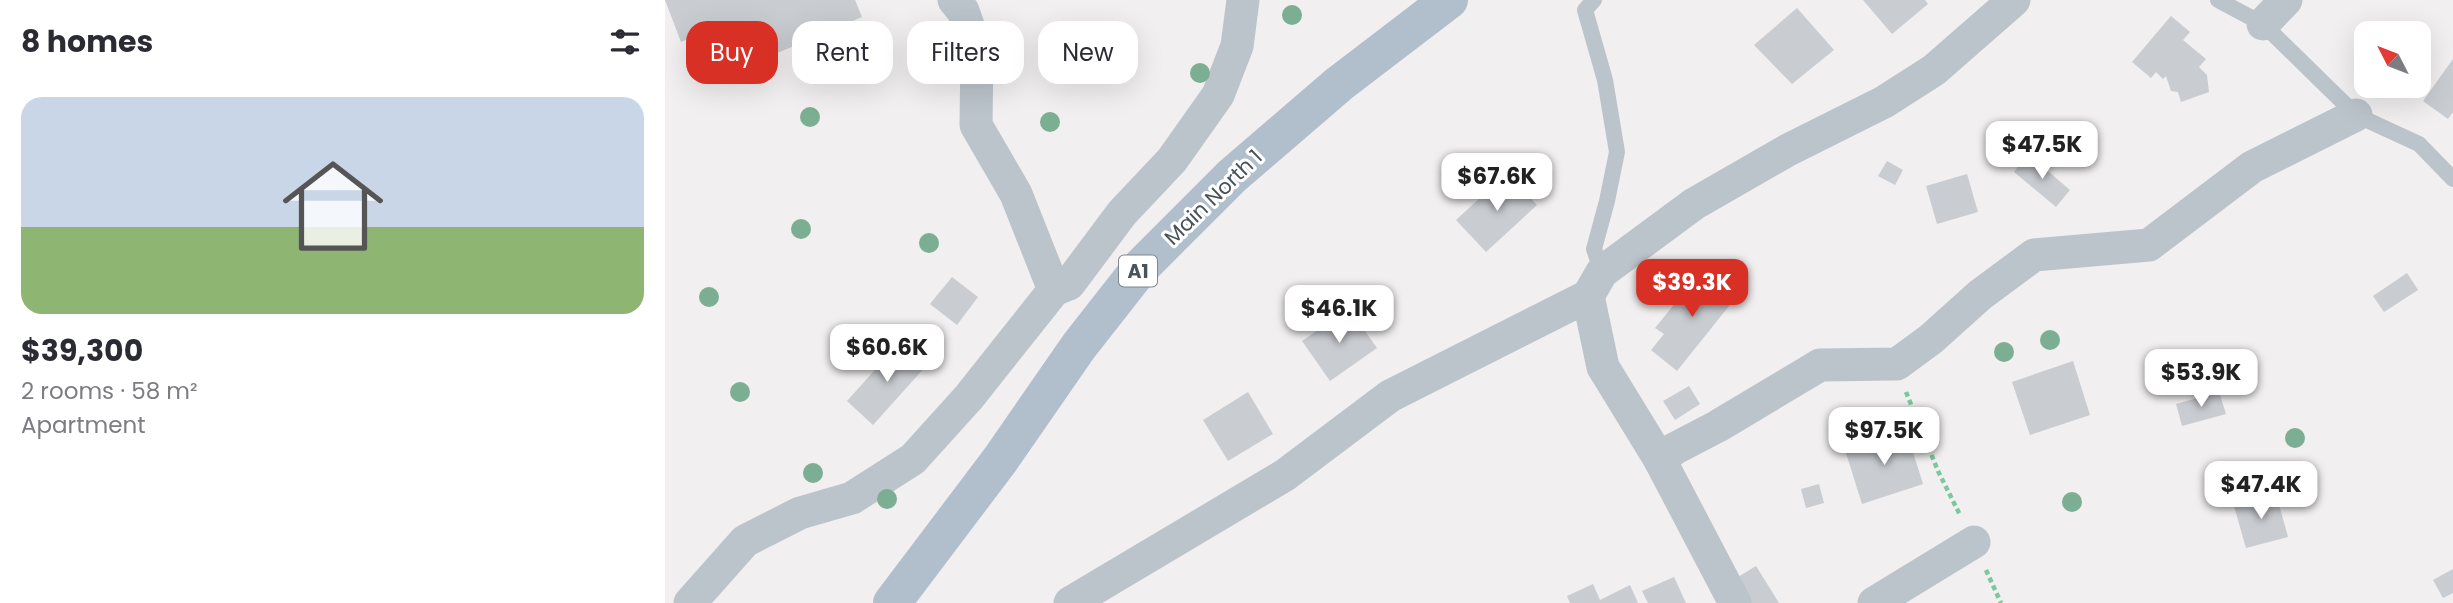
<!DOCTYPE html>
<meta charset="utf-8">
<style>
:root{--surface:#fff;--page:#f2f2f3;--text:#2b2b33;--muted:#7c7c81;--accent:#d93025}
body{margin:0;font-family:Poppins,sans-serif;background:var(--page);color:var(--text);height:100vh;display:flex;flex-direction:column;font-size:26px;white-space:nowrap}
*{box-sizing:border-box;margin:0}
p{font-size:23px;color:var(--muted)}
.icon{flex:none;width:38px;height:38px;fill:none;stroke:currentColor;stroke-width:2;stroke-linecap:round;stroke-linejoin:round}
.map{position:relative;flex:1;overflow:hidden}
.details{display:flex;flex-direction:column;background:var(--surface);width:665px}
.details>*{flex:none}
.banner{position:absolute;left:21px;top:21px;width:665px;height:63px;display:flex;gap:14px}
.needle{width:46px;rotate:312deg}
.controls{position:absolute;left:1689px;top:21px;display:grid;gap:14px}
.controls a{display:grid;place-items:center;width:77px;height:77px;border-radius:14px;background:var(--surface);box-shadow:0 7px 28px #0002;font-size:35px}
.price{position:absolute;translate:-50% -60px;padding:0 16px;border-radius:14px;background:#fff;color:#222;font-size:23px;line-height:46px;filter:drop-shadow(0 2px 4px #0008)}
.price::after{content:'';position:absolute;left:50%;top:42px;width:21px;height:16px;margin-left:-10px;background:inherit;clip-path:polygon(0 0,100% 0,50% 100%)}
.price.current{background:var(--accent);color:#fff}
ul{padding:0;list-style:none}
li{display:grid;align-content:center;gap:14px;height:371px;padding:0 21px}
li span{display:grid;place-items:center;height:217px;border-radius:21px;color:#555}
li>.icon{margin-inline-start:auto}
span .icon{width:126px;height:126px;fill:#fffc;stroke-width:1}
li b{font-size:30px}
h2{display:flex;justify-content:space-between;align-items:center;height:84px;padding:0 21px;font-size:30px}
.pill{padding:0 24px;border-radius:21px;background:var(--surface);box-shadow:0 7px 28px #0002;font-size:24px;line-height:63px}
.pill.current{background:var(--accent);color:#fff}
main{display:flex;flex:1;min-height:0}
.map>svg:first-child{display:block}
</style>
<main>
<section class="details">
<h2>8 homes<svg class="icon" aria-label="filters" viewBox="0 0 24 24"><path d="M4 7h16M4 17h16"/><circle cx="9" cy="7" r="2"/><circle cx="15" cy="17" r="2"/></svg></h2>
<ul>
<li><span style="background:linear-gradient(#c9d6e8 60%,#8fb573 0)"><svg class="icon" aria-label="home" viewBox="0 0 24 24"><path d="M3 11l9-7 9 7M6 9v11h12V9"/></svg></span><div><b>$39,300</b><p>2 rooms · 58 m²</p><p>Apartment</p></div></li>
</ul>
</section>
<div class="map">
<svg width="1788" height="603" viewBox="0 0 1788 603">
<rect width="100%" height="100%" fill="#f1efef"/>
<!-- building -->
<g fill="#c9ccd1">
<polygon points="0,0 190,0 197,17 75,69 56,25 16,42"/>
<polygon points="1198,0 1260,0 1263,4 1227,34"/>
<polygon points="1132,8 1169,50 1127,84 1089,45"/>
<polygon points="1506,16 1525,32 1518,40 1541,59 1534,67 1542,75 1544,92 1516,102 1513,92 1506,91 1501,76 1498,79 1491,72 1486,78 1467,62"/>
<polygon points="1788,59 1788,112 1783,119 1758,101"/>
<polygon points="1363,154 1405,190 1391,207 1349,172"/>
<polygon points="1222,161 1238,170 1230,185 1213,176"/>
<polygon points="842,173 872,205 821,252 791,220"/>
<polygon points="1302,174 1313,212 1272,224 1261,186"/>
<polygon points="1038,269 1072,296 1012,371 986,350 999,334 990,328"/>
<polygon points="1742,273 1753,290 1719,312 1708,296"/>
<polygon points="287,277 313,297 292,325 265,304"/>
<polygon points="684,308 712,348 665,381 637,341"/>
<polygon points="235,342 261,366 208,425 182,401"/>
<polygon points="1408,361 1425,415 1365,435 1347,382"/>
<polygon points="1024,386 1035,404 1010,420 998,401"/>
<polygon points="583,392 608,434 563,461 538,420"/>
<polygon points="1554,392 1561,414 1517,426 1511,404"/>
<polygon points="1241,430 1258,484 1197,504 1180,450"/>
<polygon points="1154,484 1159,503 1141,508 1136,489"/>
<polygon points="1611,494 1623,537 1581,548 1569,506"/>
<polygon points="1091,566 1114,603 1078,603 1065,582"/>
<polygon points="1788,569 1788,593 1778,598 1768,580"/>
<polygon points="1009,577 1021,603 983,603 977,591"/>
<polygon points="928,584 935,600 965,585 973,603 905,603 902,596"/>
</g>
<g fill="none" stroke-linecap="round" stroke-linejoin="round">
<!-- path -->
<g stroke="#7bc89f" stroke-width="4.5" stroke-dasharray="5 3.5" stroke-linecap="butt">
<polyline points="1241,392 1273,471 1295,515"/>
<polyline points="1321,570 1336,603"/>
</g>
<!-- lane -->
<g stroke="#bcc4cb" stroke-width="16">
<polyline points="929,0 920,10 940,80 952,152 942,201 929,249 937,272"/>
<polyline points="1553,0 1598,24 1691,115 1754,144 1788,179"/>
</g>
<!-- street -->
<g stroke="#bcc4cb" stroke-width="33">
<polyline points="289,0 298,11 312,51 311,125 351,194 389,290"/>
<polyline points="1598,24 1621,0"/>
<polyline points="923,296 938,367 995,460 1070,603"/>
<polyline points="995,460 1009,449 1053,426 1155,365 1232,364 1266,339 1315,295 1369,255 1484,245 1587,167 1691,115"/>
<polyline points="25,603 80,541 135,513 187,498 248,459 304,397 389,290 404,284 457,213 507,160 553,95 572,46 578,0"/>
<polyline points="405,603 620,475 725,396 923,296 937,272 1029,204 1123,150 1219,102 1269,70 1349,0"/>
<polyline points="1209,603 1309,542"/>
</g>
<!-- primary -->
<polyline stroke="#b1bfcc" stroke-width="38" points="227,603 335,460 414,346 476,267 567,176 674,84 784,0"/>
</g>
<!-- trees -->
<g fill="#7cae93">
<circle cx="627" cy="15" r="10"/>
<circle cx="423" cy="39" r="10"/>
<circle cx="535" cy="73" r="10"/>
<circle cx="145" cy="117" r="10"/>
<circle cx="385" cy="122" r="10"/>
<circle cx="136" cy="229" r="10"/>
<circle cx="264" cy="243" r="10"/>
<circle cx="44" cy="297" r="10"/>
<circle cx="1385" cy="340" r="10"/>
<circle cx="1339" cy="352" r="10"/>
<circle cx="75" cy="392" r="10"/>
<circle cx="1630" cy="438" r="10"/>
<circle cx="148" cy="473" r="10"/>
<circle cx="222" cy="499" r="10"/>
<circle cx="1407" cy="502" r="10"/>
</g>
<g text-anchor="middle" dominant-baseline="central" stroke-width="6" stroke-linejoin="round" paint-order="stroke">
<!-- shield labels -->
<rect fill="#fff" stroke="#7f878c" stroke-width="2" x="454" y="255.5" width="38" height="31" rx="5"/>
<g font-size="19" font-weight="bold" fill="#48535b">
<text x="473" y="271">A1</text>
</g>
<!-- street labels -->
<g font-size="21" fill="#48535b" stroke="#fff">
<text transform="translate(548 197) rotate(-44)">Main North 1</text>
</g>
</g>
</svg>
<div class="controls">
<a><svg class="needle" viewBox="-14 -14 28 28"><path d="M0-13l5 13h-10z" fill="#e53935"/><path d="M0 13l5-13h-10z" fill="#7c7c81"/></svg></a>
</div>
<b class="price" style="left:1377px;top:181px">$47.5K</b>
<b class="price" style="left:832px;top:213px">$67.6K</b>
<b class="price current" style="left:1027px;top:319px">$39.3K</b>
<b class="price" style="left:674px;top:345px">$46.1K</b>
<b class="price" style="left:222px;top:384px">$60.6K</b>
<b class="price" style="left:1536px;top:409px">$53.9K</b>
<b class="price" style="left:1219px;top:467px">$97.5K</b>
<b class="price" style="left:1596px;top:521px">$47.4K</b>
<div class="banner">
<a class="pill current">Buy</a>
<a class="pill">Rent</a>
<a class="pill">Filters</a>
<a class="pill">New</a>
</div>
</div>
</main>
